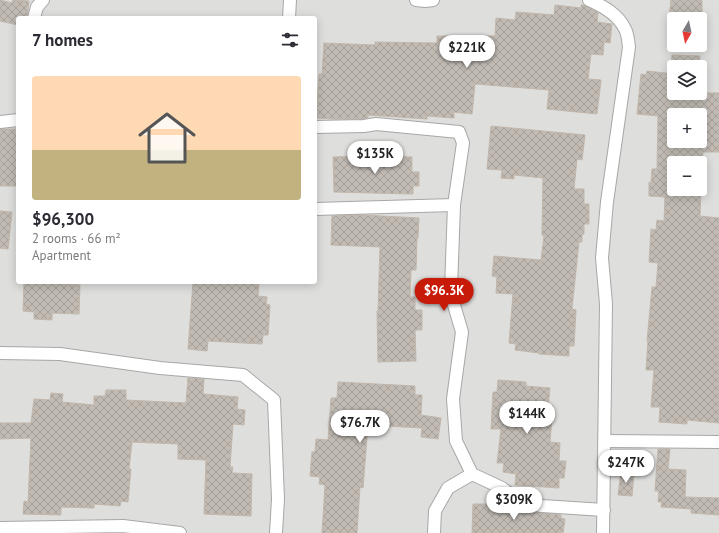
<!DOCTYPE html>
<meta charset="utf-8">
<style>
:root{--surface:#fff;--page:#f7f7f7;--text:#2b2b33;--muted:#7c7c81;--line:#e1e1e2;--accent:#c81a09}
body{margin:0;font-family:"PT Sans",sans-serif;background:var(--page);color:var(--text);height:100vh;display:flex;flex-direction:column;font-size:15px;white-space:nowrap}
*{box-sizing:border-box;margin:0}
p{font-size:13px;color:var(--muted)}
.icon{flex:none;width:22px;height:22px;fill:none;stroke:currentColor;stroke-width:2;stroke-linecap:round;stroke-linejoin:round}
.map{position:relative;flex:1;overflow:hidden}
.sheet{position:absolute;left:16px;top:16px;width:301px;height:268px;display:flex;flex-direction:column;background:var(--surface);border-radius:4px;box-shadow:0 2px 10px #0003}
.sheet>*{flex:none}
.needle{width:26px;rotate:189deg}
.controls{position:absolute;left:667px;top:12px;display:grid;gap:8px}
.controls a{display:grid;place-items:center;width:40px;height:40px;border-radius:4px;background:var(--surface);box-shadow:0 2px 10px #0003;font-size:20px}
.price{position:absolute;translate:-50% -34px;padding:0 9px;border-radius:14px;background:#fff;color:#222;font-size:13px;line-height:26px;filter:drop-shadow(0 1px 2px #0008)}
.price::after{content:'';position:absolute;left:50%;top:24px;width:12px;height:9px;margin-left:-6px;background:inherit;clip-path:polygon(0 0,100% 0,50% 100%)}
.price.current{background:var(--accent);color:#fff}
ul{padding:0;list-style:none}
li{display:grid;align-content:center;gap:8px;height:212px;padding:0 16px}
li+li{border-top:1px solid var(--line)}
li span{display:grid;place-items:center;height:124px;border-radius:4px;color:#555}
li>.icon{margin-inline-start:auto}
span .icon{width:72px;height:72px;fill:#fffc;stroke-width:1}
li b{font-size:17px}
h2{display:flex;justify-content:space-between;align-items:center;height:48px;padding:0 16px;font-size:17px}
.map>svg:first-child{display:block}
</style>
<div class="map">
<svg width="719" height="533" viewBox="0 0 719 533">
<defs>
<pattern id="building-cross-hatch" width="8" height="8" patternUnits="userSpaceOnUse"><rect width="8" height="8" fill="#c1bbb4"/><path d="M0 0l8 8M0 8l8-8" fill="none" stroke="#a6a09a"/></pattern>
</defs>
<rect width="100%" height="100%" fill="#f0eee7"/>
<!-- residential -->
<path fill="#dededd" fill-rule="evenodd" d="M0,0H719V533H0ZM18,18H315V282H18ZM674,19H700V45H674ZM674,67H700V93H674ZM674,115H700V141H674ZM674,163H700V189H674Z"/>
<!-- building -->
<g fill="url(#building-cross-hatch)" stroke="#c2b7aa" fill-rule="evenodd">
<polygon points="0,0 12,3 13,0 29,1 27,18 18,18 18,25 0,21"/>
<polygon points="671,0 702,0 702,19 669,19"/>
<polygon points="555,5 581,8 581,5 584,5 598,13 597,22 612,24 610,43 604,42 603,55 591,54 588,79 601,80 597,114 547,109 549,90 475,84 472,114 454,112 454,118 427,116 427,119 368,115 368,118 363,119 334,119 316,118 319,74 322,74 324,43 375,45 375,42 437,43 437,36 495,36 496,18 515,20 516,12 554,15"/>
<polygon points="672,55 700,56 699,67 671,67"/>
<path d="M647,71L674,74V93H719V152H703L702,163H674V189H701L700,216L719,218V423L687,420V424L659,422L660,407H651L654,370H646L648,341H647L652,287H656L658,263L649,262L651,229L656,230L657,220L664,221L665,197L649,196V182L651,183L652,169H657L658,116L637,114L641,74L646,75ZM674,115H700V141H674Z"/>
<polygon points="491,126 585,135 582,160 577,159 574,189 584,189 584,204 589,204 589,224 584,224 584,234 582,234 582,242 579,242 572,309 576,310 574,346 569,346 569,356 539,354 539,353 515,350 516,344 509,343 513,294 496,293 497,277 492,276 494,256 541,260 544,236 542,235 543,178 514,175 514,179 501,178 502,170 487,169"/>
<rect x="0" y="129" width="18" height="57"/>
<polygon points="369,156 412,157 412,172 419,172 419,186 413,186 413,194 334,192 333,157"/>
<polygon points="0,211 12,212 8,249 0,248"/>
<polygon points="363,215 419,218 418,238 417,238 416,270 411,270 410,297 415,297 415,310 422,310 422,330 415,330 416,361 378,362 377,311 378,311 380,247 331,245 332,216"/>
<polygon points="24,282 80,285 79,314 52,313 52,320 34,319 34,312 23,311"/>
<polygon points="193,282 259,282 258,296 267,297 266,304 270,305 268,335 263,335 262,344 208,341 207,351 188,349"/>
<polygon points="188,378 204,379 203,394 238,397 237,409 245,410 244,425 233,424 230,467 233,467 232,473 252,474 251,516 204,514 206,460 178,459 178,444 132,442 129,469 131,469 128,502 121,501 120,506 94,504 94,508 61,507 61,515 23,514 24,501 28,502 31,438 0,439 0,423 31,423 34,399 50,400 51,393 63,394 62,402 94,405 94,396 105,396 106,390 126,390 126,400 186,403"/>
<polygon points="498,380 526,382 526,386 550,388 548,406 553,406 550,442 560,443 559,461 566,461 564,478 559,478 559,488 515,485 516,474 503,472 504,463 497,463 501,429 491,429 493,392 497,392"/>
<polygon points="338,382 415,386 415,395 422,395 421,415 441,418 438,439 421,437 422,428 368,425 363,488 360,487 357,533 322,533 325,485 319,484 320,477 310,476 312,452 315,452 316,439 328,440 331,398 337,398"/>
<polygon points="658,449 670,449 668,469 686,470 685,497 719,498 719,515 691,513 691,509 661,507 662,502 658,502 659,491 655,491"/>
<polygon points="621,471 634,473 632,496 618,495"/>
<polygon points="473,504 490,504 515,507 529,511 541,513 561,515 561,518 565,519 563,533 472,533"/>
</g>
<g fill="none" stroke-linecap="round" stroke-linejoin="round">
<defs>
<g id="street">
<polyline points="416,0 425,1 433,0"/>
<path d="M589,0C603,6 618,14 625,29C628,34 628,41 629,47L607,202L602,258L606,304L603,533"/>
<polyline points="34,18 37,7 43,0"/>
<polyline points="289,18 290,0"/>
<polyline points="0,122 18,120"/>
<polyline points="315,127 364,126 376,124 459,132 463,143 454,205 451,289 454,305 462,332 453,399 456,441 472,474 502,488 518,500 530,504 542,506 604,510"/>
<polyline points="315,209 454,205"/>
<polyline points="0,353 60,354 160,368 243,375 274,400 278,499 276,533"/>
<polyline points="605,441 719,442"/>
<polyline points="0,528 123,526 180,533"/>
<polyline points="434,533 435,511 448,488 472,474"/>
</g>
</defs>
<!-- street casing -->
<use href="#street" stroke="#a7a7a7" stroke-width="14"/>
<!-- street -->
<use href="#street" stroke="#fff" stroke-width="12"/>
</g>
</svg>
<div class="controls">
<a><svg class="needle" viewBox="-14 -14 28 28"><path d="M0-13l5 13h-10z" fill="#e53935"/><path d="M0 13l5-13h-10z" fill="#7c7c81"/></svg></a>
<a><svg class="icon" aria-label="layers" viewBox="0 0 24 24"><path d="M12 4l9 5-9 5-9-5zM3 14l9 5 9-5"/></svg></a>
<a>+</a>
<a>−</a>
</div>
<b class="price" style="left:467px;top:69px">$221K</b>
<b class="price" style="left:375px;top:175px">$135K</b>
<b class="price current" style="left:444px;top:312px">$96.3K</b>
<b class="price" style="left:527px;top:435px">$144K</b>
<b class="price" style="left:360px;top:444px">$76.7K</b>
<b class="price" style="left:626px;top:484px">$247K</b>
<b class="price" style="left:514px;top:521px">$309K</b>
<section class="sheet">
<h2>7 homes<svg class="icon" aria-label="filters" viewBox="0 0 24 24"><path d="M4 7h16M4 17h16"/><circle cx="9" cy="7" r="2"/><circle cx="15" cy="17" r="2"/></svg></h2>
<ul>
<li><span style="background:linear-gradient(#ffd9b3 60%,#c2b280 0)"><svg class="icon" aria-label="home" viewBox="0 0 24 24"><path d="M3 11l9-7 9 7M6 9v11h12V9"/></svg></span><div><b>$96,300</b><p>2 rooms · 66 m²</p><p>Apartment</p></div></li>
</ul>
</section>
</div>
